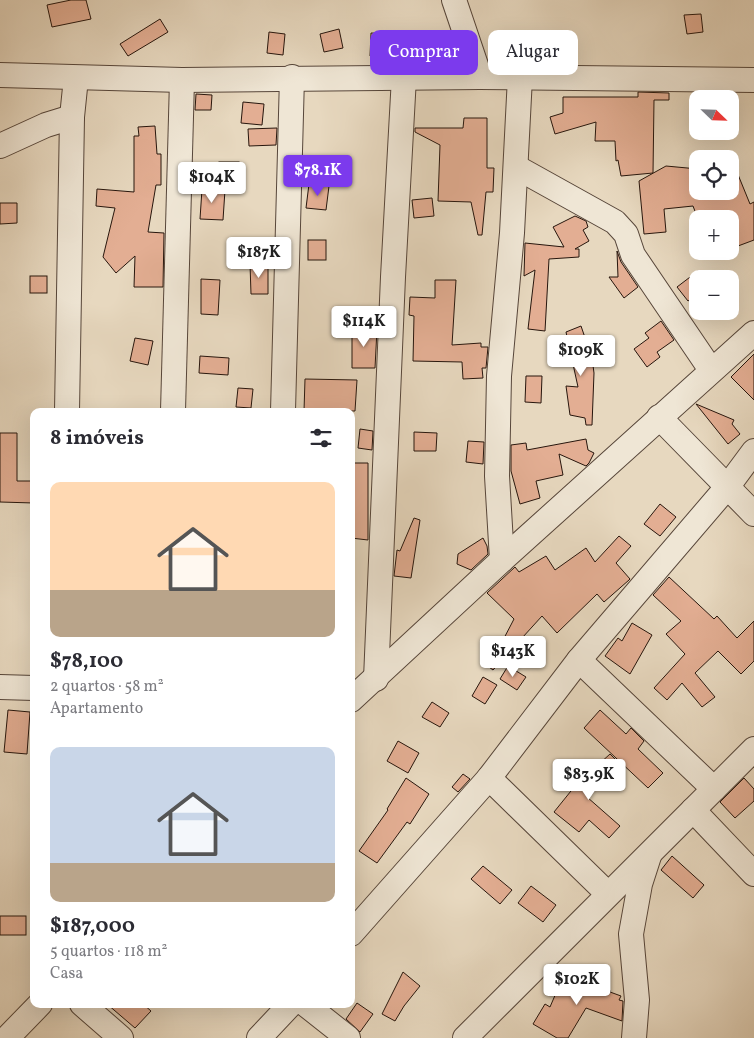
<!DOCTYPE html>
<html lang="pt">
<meta charset="utf-8">
<style>
:root{--surface:#fff;--page:#f7f7f7;--text:#2b2b33;--muted:#7c7c81;--accent:#7c3aed}
body{margin:0;font-family:Vollkorn,serif;background:var(--page);color:var(--text);height:100vh;display:flex;flex-direction:column;font-size:19px;white-space:nowrap}
*{box-sizing:border-box;margin:0}
p{font-size:16px;color:var(--muted)}
.icon{flex:none;width:28px;height:28px;fill:none;stroke:currentColor;stroke-width:2;stroke-linecap:round;stroke-linejoin:round}
.map{position:relative;flex:1;overflow:hidden}
.sheet{position:absolute;left:30px;top:408px;width:325px;height:600px;display:flex;flex-direction:column;background:var(--surface);border-radius:10px;box-shadow:0 5px 20px #0002}
.sheet>*{flex:none}
.guide{position:absolute;left:370px;top:30px;width:309px;height:45px;display:flex;gap:10px}
.needle{width:32px;rotate:113deg}
.fabs{position:absolute;left:689px;top:90px;display:grid;gap:10px}
.fabs a{display:grid;place-items:center;width:50px;height:50px;border-radius:10px;background:var(--surface);box-shadow:0 5px 20px #0002;font-size:25px}
.price{position:absolute;translate:-50% -42px;padding:0 11px;border-radius:5px;background:#fff;color:#222;font-size:16px;line-height:32px;filter:drop-shadow(0 1px 2px #0008)}
.price::after{content:'';position:absolute;left:50%;top:30px;width:15px;height:11px;margin-left:-8px;background:inherit;clip-path:polygon(0 0,100% 0,50% 100%)}
.price.current{background:var(--accent);color:#fff}
ul{padding:0;list-style:none}
li{display:grid;align-content:center;gap:10px;height:265px;padding:0 20px}
li span{display:grid;place-items:center;height:155px;border-radius:10px;color:#555}
li>.icon{margin-inline-start:auto}
span .icon{width:90px;height:90px;fill:#fffc;stroke-width:1}
li b{font-size:21px}
h2{display:flex;justify-content:space-between;align-items:center;height:60px;padding:0 20px;font-size:21px}
.pill{padding:0 18px;border-radius:10px;background:var(--surface);box-shadow:0 5px 20px #0002;font-size:18px;line-height:45px}
.pill.current{background:var(--accent);color:#fff}
.map>svg:first-child{display:block}
</style>
<div class="map">
<svg width="754" height="1038" viewBox="0 0 754 1038">
<rect width="100%" height="100%" fill="#e7d8bf"/>
<filter id="stains"><feTurbulence type="fractalNoise" baseFrequency=".004" numOctaves="4"/><feColorMatrix values="0 0 0 0 .2 0 0 0 0 .09 0 0 0 0 .02 0 0 0 .5 -.17"/></filter>
<radialGradient id="worn" r=".72"><stop offset=".6" stop-color="#630" stop-opacity="0"/><stop offset="1" stop-color="#630" stop-opacity=".3"/></radialGradient>
<!-- building -->
<g fill="#e3ae93" stroke="#27160d">
<polygon points="71,0 86,0 91,19 52,27 47,5"/>
<polygon points="701,14 703,32 687,34 684,15"/>
<polygon points="160,19 168,32 128,56 120,44"/>
<polygon points="339,29 343,48 324,52 320,34"/>
<polygon points="269,32 285,34 283,55 267,53"/>
<polygon points="371,33 397,34 395,58 370,56"/>
<polygon points="638,92 669,93 669,100 654,100 653,173 621,176 618,160 616,161 615,141 595,141 596,122 555,134 550,117 563,113 563,97 638,97"/>
<polygon points="196,94 212,95 211,110 195,110"/>
<polygon points="243,102 264,104 262,125 241,123"/>
<polygon points="464,118 487,118 487,168 494,168 493,192 486,192 482,235 478,235 471,202 438,201 440,145 415,132 415,128 463,128"/>
<polygon points="155,126 157,154 161,154 161,185 156,185 148,232 164,233 163,287 134,287 135,256 116,273 103,257 115,208 96,206 97,189 134,192 134,136 139,136 138,127"/>
<polygon points="277,128 276,145 249,146 248,129"/>
<polygon points="730,155 750,204 754,202 754,240 730,249 730,219 698,219 693,206 664,209 666,232 644,234 639,181 666,166 698,169 698,195 707,191 730,191"/>
<rect x="219" y="162" width="20" height="17"/>
<polygon points="309,184 329,186 326,210 306,208"/>
<polygon points="202,189 225,190 223,220 200,219"/>
<polygon points="432,198 434,216 414,218 412,200"/>
<polygon points="0,203 17,203 17,223 0,224"/>
<polygon points="575,216 586,221 588,227 583,230 589,241 575,249 579,249 579,257 549,259 545,331 528,329 535,270 524,276 525,243 564,247 553,227"/>
<rect x="308" y="240" width="18" height="20"/>
<polygon points="617,251 621,262 638,287 624,298 609,277 618,277"/>
<polygon points="250,264 268,264 268,294 251,294"/>
<polygon points="698,271 698,294 688,301 677,287"/>
<rect x="30" y="276" width="17" height="17"/>
<polygon points="201,279 220,280 218,315 201,314"/>
<polygon points="435,280 456,280 452,345 481,343 481,347 488,347 486,368 482,368 483,378 463,379 462,362 413,361 414,316 409,315 410,297 435,298"/>
<polygon points="661,321 674,340 657,352 660,357 647,367 634,349 649,338 645,333"/>
<polygon points="581,326 592,358 594,373 592,425 586,425 585,418 570,415 566,386 578,387 566,332"/>
<polygon points="352,328 377,329 375,368 352,368"/>
<polygon points="135,338 153,341 148,365 130,361"/>
<polygon points="754,354 754,400 731,377"/>
<polygon points="200,356 229,358 228,375 199,373"/>
<polygon points="526,376 542,376 541,403 525,402"/>
<polygon points="305,379 357,380 355,411 304,411"/>
<polygon points="238,388 253,389 251,408 236,407"/>
<polygon points="696,404 734,420 732,424 740,434 728,444"/>
<polygon points="360,429 373,431 372,450 358,448"/>
<polygon points="414,432 437,433 436,451 414,451"/>
<polygon points="0,433 17,433 17,481 34,481 34,503 0,502"/>
<polygon points="586,439 588,450 594,453 589,463 586,466 559,454 563,475 536,481 540,498 520,504 511,471 511,445 526,443 527,450"/>
<polygon points="468,441 484,442 483,464 466,462"/>
<polygon points="351,463 368,463 368,540 351,538"/>
<polygon points="660,504 676,517 660,536 644,524"/>
<polygon points="414,518 420,520 411,578 394,576 397,550 400,551"/>
<polygon points="619,536 631,546 616,563 630,579 629,580 604,602 597,594 557,633 542,616 493,670 489,667 514,619 487,593 515,567 519,572 546,556 555,570 586,548 595,562"/>
<polygon points="483,538 487,546 488,554 471,570 457,564 458,554"/>
<polygon points="669,577 714,619 717,616 737,638 754,621 754,661 741,674 718,651 695,673 715,697 702,707 682,683 667,700 654,688 685,654 666,634 681,621 653,595"/>
<polygon points="632,623 652,635 630,674 605,656 618,638 622,641"/>
<polygon points="508,666 526,677 517,690 500,679"/>
<polygon points="483,677 497,685 485,704 472,696"/>
<polygon points="432,702 449,713 440,727 422,717"/>
<polygon points="8,710 30,712 27,754 4,752"/>
<polygon points="600,710 626,734 631,728 644,741 638,749 663,773 648,788 584,728"/>
<polygon points="398,741 419,753 408,773 387,761"/>
<polygon points="610,754 620,764 587,797 620,826 609,838 589,820 579,832 554,812 575,786"/>
<polygon points="463,774 470,779 458,792 452,787"/>
<polygon points="406,778 429,794 410,824 407,822 377,863 359,851 388,810 387,809"/>
<polygon points="744,778 754,789 754,801 735,818 720,802"/>
<polygon points="672,856 704,885 693,898 661,870"/>
<polygon points="483,866 512,890 500,904 471,879"/>
<polygon points="531,886 556,905 543,922 518,903"/>
<rect x="0" y="916" width="26" height="19"/>
<polygon points="403,972 420,986 404,1006 395,1021 382,1014"/>
<polygon points="565,972 601,985 610,990 610,992 621,996 619,1000 623,1001 622,1021 586,1008 568,1038 557,1038 533,1024 545,1004 550,1007"/>
<polygon points="357,1003 373,1014 360,1032 346,1019"/>
<polygon points="107,1004 143,1004 151,1011 135,1028"/>
</g>
<g fill="none" stroke-linecap="round" stroke-linejoin="round">
<defs>
<g id="street">
<polyline points="454,0 480,77"/>
<polyline points="0,75 182,80 480,77 754,80"/>
<polyline points="0,146 46,125 72,117"/>
<polyline points="516,167 615,222 626,234 633,255 711,370"/>
<polyline points="67,411 72,117 76,78"/>
<polyline points="173,411 182,80"/>
<polyline points="283,411 292,77"/>
<polyline points="659,417 754,514"/>
<polyline points="502,560 497,476 499,376 512,233 520,77"/>
<polyline points="579,660 714,789"/>
<polyline points="376,679 393,277 404,77"/>
<polyline points="0,687 34,688"/>
<polyline points="351,700 502,560 754,333"/>
<polyline points="489,778 608,894"/>
<polyline points="693,810 754,874"/>
<polyline points="351,934 489,778 579,660 728,486 754,451"/>
<polyline points="82,1004 121,1038"/>
<polyline points="305,1004 348,1038"/>
<polyline points="7,1038 40,1004"/>
<polyline points="259,1038 291,1004"/>
<polyline points="465,1038 754,749"/>
<polyline points="634,1038 637,1000 631,934 640,884 649,856"/>
</g>
</defs>
<!-- street casing -->
<use href="#street" stroke="#57463a" stroke-width="26"/>
<!-- street -->
<use href="#street" stroke="#efe6d5" stroke-width="24"/>
</g>
<rect width="100%" height="100%" filter="url(#stains)"/>
<rect width="100%" height="100%" fill="url(#worn)"/>
</svg>
<div class="fabs">
<a><svg class="needle" viewBox="-14 -14 28 28"><path d="M0-13l5 13h-10z" fill="#e53935"/><path d="M0 13l5-13h-10z" fill="#7c7c81"/></svg></a>
<a><svg class="icon" aria-label="locate" viewBox="0 0 24 24"><circle cx="12" cy="12" r="6"/><path d="M12 2v4M12 18v4M2 12h4M18 12h4"/></svg></a>
<a>+</a>
<a>−</a>
</div>
<b class="price current" style="left:318px;top:197px">$78.1K</b>
<b class="price" style="left:212px;top:204px">$104K</b>
<b class="price" style="left:259px;top:279px">$187K</b>
<b class="price" style="left:364px;top:348px">$114K</b>
<b class="price" style="left:581px;top:377px">$109K</b>
<b class="price" style="left:513px;top:678px">$143K</b>
<b class="price" style="left:589px;top:801px">$83.9K</b>
<b class="price" style="left:577px;top:1006px">$102K</b>
<div class="guide">
<a class="pill current">Comprar</a>
<a class="pill">Alugar</a>
</div>
<section class="sheet">
<h2>8 imóveis<svg class="icon" aria-label="filters" viewBox="0 0 24 24"><path d="M4 7h16M4 17h16"/><circle cx="9" cy="7" r="2"/><circle cx="15" cy="17" r="2"/></svg></h2>
<ul>
<li><span style="background:linear-gradient(#ffd9b3 70%,#b9a48a 0)"><svg class="icon" aria-label="home" viewBox="0 0 24 24"><path d="M3 11l9-7 9 7M6 9v11h12V9"/></svg></span><div><b>$78,100</b><p>2 quartos · 58 m²</p><p>Apartamento</p></div></li>
<li><span style="background:linear-gradient(#c9d6e8 75%,#b9a48a 0)"><svg class="icon" aria-label="home" viewBox="0 0 24 24"><path d="M3 11l9-7 9 7M6 9v11h12V9"/></svg></span><div><b>$187,000</b><p>5 quartos · 118 m²</p><p>Casa</p></div></li>
</ul>
</section>
</div>
